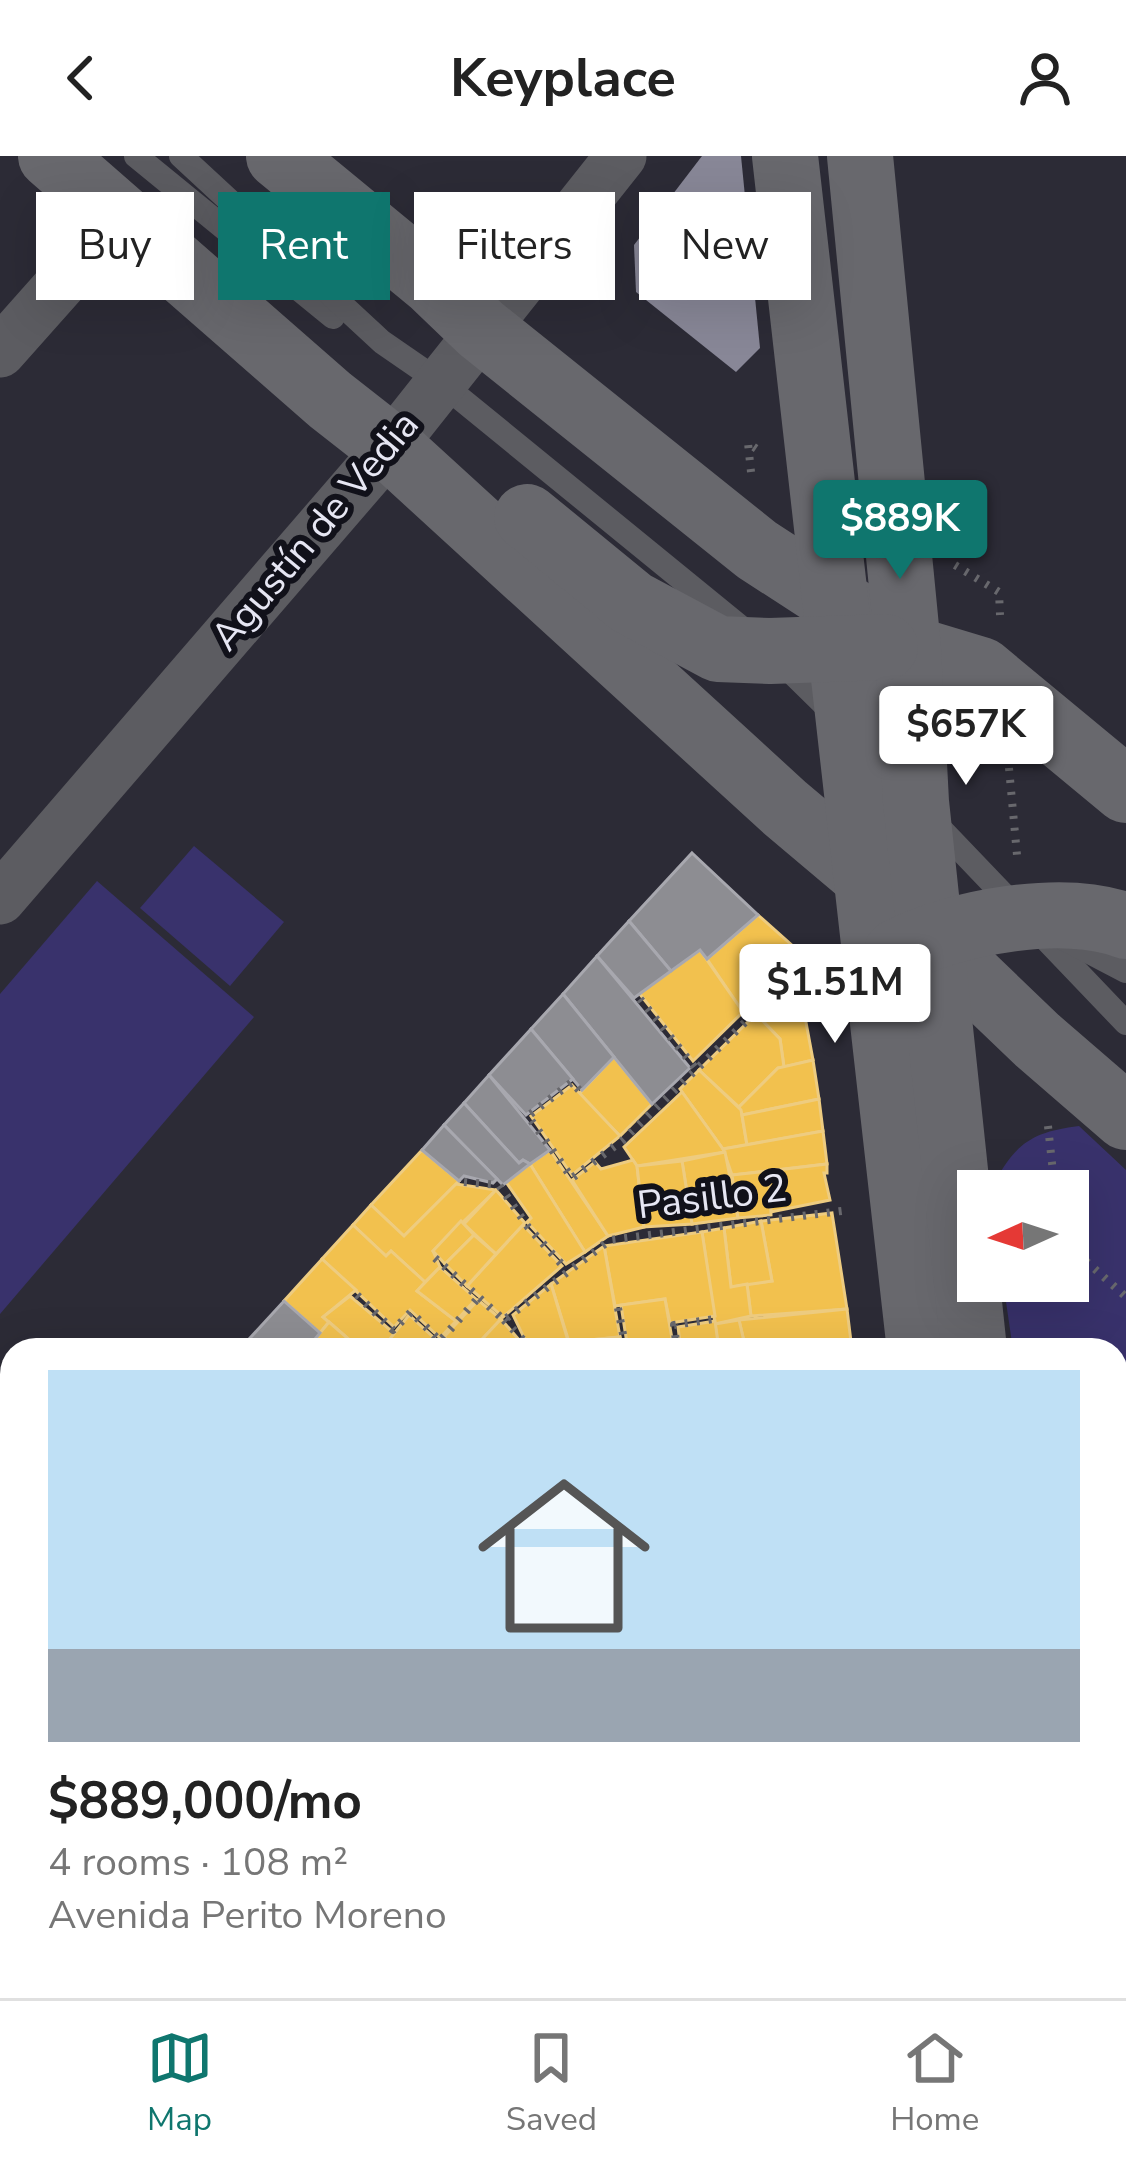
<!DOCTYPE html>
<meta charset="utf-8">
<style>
:root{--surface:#fff;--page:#f6f6f6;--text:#222;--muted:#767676;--line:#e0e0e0;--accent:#0f766e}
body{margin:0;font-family:"Nunito Sans",sans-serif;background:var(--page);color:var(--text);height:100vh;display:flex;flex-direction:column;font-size:45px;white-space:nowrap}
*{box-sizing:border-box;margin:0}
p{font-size:39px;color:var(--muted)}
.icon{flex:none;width:66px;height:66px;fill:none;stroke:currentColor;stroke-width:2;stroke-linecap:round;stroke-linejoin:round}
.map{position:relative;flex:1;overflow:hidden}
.sheet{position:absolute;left:0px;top:1182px;width:1128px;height:660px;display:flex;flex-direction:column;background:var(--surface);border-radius:36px 36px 0 0;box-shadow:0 12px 48px #0002}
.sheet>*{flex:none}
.hud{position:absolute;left:36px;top:36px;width:1056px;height:108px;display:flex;gap:24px}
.needle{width:78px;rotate:267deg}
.buttons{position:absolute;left:957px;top:1014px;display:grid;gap:24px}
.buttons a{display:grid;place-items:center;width:132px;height:132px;border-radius:0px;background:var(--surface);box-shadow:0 12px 48px #0002;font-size:60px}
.price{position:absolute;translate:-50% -102px;padding:0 27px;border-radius:12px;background:#fff;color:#222;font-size:39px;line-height:78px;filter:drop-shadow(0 3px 6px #0008)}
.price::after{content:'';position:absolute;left:50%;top:72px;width:36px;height:27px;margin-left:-18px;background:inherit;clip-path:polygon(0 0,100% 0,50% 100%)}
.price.selected{background:var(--accent);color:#fff}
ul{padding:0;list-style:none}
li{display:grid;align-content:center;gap:24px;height:636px;padding:0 48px}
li+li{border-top:3px solid var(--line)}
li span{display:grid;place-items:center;height:372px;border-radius:0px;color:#555}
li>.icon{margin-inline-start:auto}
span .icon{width:216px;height:216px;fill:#fffc;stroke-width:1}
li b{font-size:51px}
.pill{padding:0 42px;border-radius:0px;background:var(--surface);box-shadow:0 12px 48px #0002;font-size:42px;line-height:108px}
.pill.selected{background:var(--accent);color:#fff}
header{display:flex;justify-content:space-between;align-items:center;height:156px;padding:0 48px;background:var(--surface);font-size:54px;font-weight:700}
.tab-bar{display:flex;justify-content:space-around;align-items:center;height:168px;border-top:3px solid var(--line);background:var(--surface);font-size:33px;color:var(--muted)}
.tab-bar a{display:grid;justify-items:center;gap:6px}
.tab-bar .selected{color:var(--accent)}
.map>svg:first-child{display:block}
</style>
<header><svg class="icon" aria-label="back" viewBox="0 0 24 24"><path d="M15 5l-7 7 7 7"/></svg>Keyplace<svg class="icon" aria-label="person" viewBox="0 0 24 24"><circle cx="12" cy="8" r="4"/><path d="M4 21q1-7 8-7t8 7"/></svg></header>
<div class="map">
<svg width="1126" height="1842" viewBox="0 0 1126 1842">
<rect width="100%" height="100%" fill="#2c2b36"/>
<!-- green -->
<g fill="#39326c">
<polygon points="194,690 284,766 230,830 140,752"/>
<polygon points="97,725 254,861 0,1158 0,838"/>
<path d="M1079,970L1126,1014V1754L1116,1755V1194H1013L1003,1125H1068V1035L991,1034C1013,989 1030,976 1079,970Z"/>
</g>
<!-- homes -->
<g fill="#f2c14e" stroke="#eecc80" stroke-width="3">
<polygon points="758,759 804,800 743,856 707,803"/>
<polygon points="700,794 743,856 693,905 639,837"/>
<polygon points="797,818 813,904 784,911 780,883 756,858"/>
<polygon points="756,858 780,883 784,911 778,912 739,951 699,914"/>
<polygon points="614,901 652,948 620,980 579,938"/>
<polygon points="813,904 819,943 742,959 739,951 778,912"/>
<polygon points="699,914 741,954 747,989 723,993 680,933"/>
<polygon points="572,929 620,980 572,1019 531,960"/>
<polygon points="682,936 725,996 637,1010 624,991"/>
<polygon points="819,943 823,975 747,989 742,959"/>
<polygon points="823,975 827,1008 732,1019 723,993"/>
<polygon points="422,994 459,1025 404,1080 371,1049"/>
<polygon points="550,994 608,1080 585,1096 530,1008"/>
<polygon points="725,996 738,1062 692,1068 682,1005"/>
<polygon points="633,1004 637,1010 644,1071 608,1080 572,1024 595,1006 601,1013"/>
<polygon points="682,1005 692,1068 644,1071 637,1010"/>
<polygon points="530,1008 585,1096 566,1108 527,1066 531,1062 506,1026"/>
<polygon points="827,1008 827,1017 824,1017 830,1044 771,1056 769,1015"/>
<polygon points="769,1015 771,1059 738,1062 732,1019"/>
<polygon points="456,1028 496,1034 433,1095 440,1111 425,1126 391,1095 386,1100 353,1069 371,1049 404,1080"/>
<polygon points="496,1034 525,1067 496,1098 464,1068"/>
<polygon points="832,1057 847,1153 751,1160 747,1128 772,1125 761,1065"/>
<polygon points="461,1065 474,1079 445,1108 433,1095"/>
<polygon points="761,1065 772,1125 731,1131 724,1072"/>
<polygon points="353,1069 386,1100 391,1095 425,1126 417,1135 456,1165 440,1182 410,1154 394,1171 322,1103"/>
<polygon points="523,1069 562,1110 503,1161 467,1130"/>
<polygon points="724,1072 731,1131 747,1128 751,1160 715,1168 702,1076"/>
<polygon points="702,1076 715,1160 670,1167 665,1143 615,1150 604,1090"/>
<polygon points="474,1079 496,1098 467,1130 445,1108"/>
<polygon points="604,1090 620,1181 569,1186 551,1128"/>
<polygon points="322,1103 356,1134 323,1161 329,1166 320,1177 284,1145"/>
<polygon points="440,1111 476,1143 456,1165 417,1135"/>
<polygon points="551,1128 569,1188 530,1194 513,1159"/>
<polygon points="350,1140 395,1178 381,1194 361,1194 323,1161"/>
<polygon points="665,1143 674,1194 628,1194 621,1149"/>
<polygon points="478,1144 501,1163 472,1194 458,1194 444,1181"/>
<polygon points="847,1153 852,1194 746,1194 739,1164"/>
<polygon points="409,1159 443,1190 440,1194 381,1194"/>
<polygon points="501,1163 520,1185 511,1194 472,1194"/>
<polygon points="739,1164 746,1194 719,1194 715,1168"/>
<polygon points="715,1165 719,1194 681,1194 678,1171"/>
<polygon points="329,1166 361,1194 306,1194"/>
<polygon points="620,1181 622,1194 536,1194 569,1186"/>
<polygon points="12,1511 12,1566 0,1569 0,1533"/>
<polygon points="0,1684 12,1703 12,1743 0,1749"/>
<polygon points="12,1743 12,1800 0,1806 0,1749"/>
<polygon points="12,1800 12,1830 20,1830 0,1840 0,1806"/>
<polygon points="94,1830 225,1830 224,1842 95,1842"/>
<polygon points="225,1830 282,1830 282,1842 224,1842"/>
<polygon points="282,1830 355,1830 356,1842 282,1842"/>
<polygon points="361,1830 434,1830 435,1842 363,1842"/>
<polygon points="434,1830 491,1830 493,1842 435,1842"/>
<polygon points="491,1830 546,1830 548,1842 493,1842"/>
<polygon points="558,1830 616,1830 617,1842 559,1842"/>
<polygon points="616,1830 690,1830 692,1840 617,1842"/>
<polygon points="694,1830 767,1830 768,1836 699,1842"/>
<polygon points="767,1830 864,1830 865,1837 834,1842 731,1842 768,1836"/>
<polygon points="901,1830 932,1830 933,1842 841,1842"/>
</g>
<!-- industry -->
<g fill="#8d8d92" stroke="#a8a8af" stroke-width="3">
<polygon points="692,697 758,759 707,803 700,794 671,815 629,765"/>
<polygon points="629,765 671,815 634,842 597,800"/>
<polygon points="597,800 690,912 652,948 563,838"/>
<polygon points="563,838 614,901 582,934 531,873"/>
<polygon points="531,873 573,923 526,959 489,919"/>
<polygon points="489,919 550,994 530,1008 523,1004 519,1007 464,947"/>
<polygon points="464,947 519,1007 523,1004 530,1008 503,1029 444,969"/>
<polygon points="444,969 497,1023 493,1027 464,1020 459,1025 422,994"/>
<polygon points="284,1145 320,1177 306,1194 239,1194"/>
<polygon points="12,1442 12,1501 0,1523 0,1455"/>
</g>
<!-- building -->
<polygon fill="#888797" points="702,0 741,0 760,192 736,216 636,136 634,89"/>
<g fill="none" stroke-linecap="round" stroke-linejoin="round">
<!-- path -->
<g stroke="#68686d" stroke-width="8" stroke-dasharray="3 9" stroke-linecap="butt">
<polyline points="751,316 748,287 761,296"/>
<polyline points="955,409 999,436 1000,459"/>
<polyline points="1009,612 1017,699"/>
<polyline points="640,843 696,913"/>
<polyline points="579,934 572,926 528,960 572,1022 623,984 818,796"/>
<polyline points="1048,970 1055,1035"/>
<polyline points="464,1026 499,1029 528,1071 566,1113"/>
<polyline points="1068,1089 1126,1141"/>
<polyline points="435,1102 504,1164 610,1084 849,1054"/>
<polyline points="357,1139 393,1174 411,1156 440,1185 478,1142"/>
<polyline points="618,1152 626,1194"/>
<polyline points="504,1164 525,1186 517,1194"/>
<polyline points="440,1185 447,1194"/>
<polyline points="677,1194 674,1169 714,1163"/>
<polyline points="1116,1246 1126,1244"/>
<polyline points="1116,1438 1126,1426"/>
<polyline points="0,1528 12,1507"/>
<polyline points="185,1830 185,1842"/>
<polyline points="358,1830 359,1842"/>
<polyline points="551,1830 553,1842"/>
<polyline points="692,1830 697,1842"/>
<polyline points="6,1842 34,1830"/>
</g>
<!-- lane -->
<g stroke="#5c5c61" stroke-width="24">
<polyline points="136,0 333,161"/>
<polyline points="181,0 382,186 440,226 749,478"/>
<polyline points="780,505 836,560"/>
<polyline points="933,665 1126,867"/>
<polyline points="1061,781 1126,815"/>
<polyline points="0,1626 12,1643"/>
<polyline points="74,1830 75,1842"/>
</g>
<!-- street -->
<g stroke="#5c5c61" stroke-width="51">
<polyline points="0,196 121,60"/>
<polyline points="0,743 390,291 621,0"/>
<polyline points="1116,1816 1126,1803"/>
</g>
<!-- secondary -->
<g stroke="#68686d" stroke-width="66">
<polyline points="51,0 330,244 390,291 785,652 868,722 1037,884 1126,961"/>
<polyline points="279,0 432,126 481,173 757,394 908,492 981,514 1126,634"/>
<polyline points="785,0 920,1194"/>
<polyline points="860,0 908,492 916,646 974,1194"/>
<polyline points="527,361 632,447 718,493 770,495 885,491"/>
<path d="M897,796C954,766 1065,746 1126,770"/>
<polyline points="993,1830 994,1842"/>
<polyline points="1045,1830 1047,1842"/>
</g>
</g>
<g text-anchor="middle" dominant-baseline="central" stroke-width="12" stroke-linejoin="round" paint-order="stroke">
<!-- street labels -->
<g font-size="39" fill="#e6e6f3" stroke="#11111a">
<text transform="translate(315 375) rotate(-50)">Agustín de Vedia</text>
<text transform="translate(712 1041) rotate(-7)">Pasillo 2</text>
</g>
</g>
</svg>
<div class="buttons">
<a><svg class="needle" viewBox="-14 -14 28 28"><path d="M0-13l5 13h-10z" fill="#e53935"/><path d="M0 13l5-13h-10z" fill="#767676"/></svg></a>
</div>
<b class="price selected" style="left:900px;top:426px">$889K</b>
<b class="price" style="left:966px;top:632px">$657K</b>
<b class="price" style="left:835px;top:890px">$1.51M</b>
<div class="hud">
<a class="pill">Buy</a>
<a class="pill selected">Rent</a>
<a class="pill">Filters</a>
<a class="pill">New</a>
</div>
<section class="sheet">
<ul>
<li><span style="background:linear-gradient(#bfe0f5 75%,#9aa5b1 0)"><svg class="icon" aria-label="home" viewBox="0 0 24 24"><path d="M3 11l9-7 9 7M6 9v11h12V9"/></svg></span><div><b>$889,000/mo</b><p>4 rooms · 108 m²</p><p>Avenida Perito Moreno</p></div></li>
</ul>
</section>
</div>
<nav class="tab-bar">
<a class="selected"><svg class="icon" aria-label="map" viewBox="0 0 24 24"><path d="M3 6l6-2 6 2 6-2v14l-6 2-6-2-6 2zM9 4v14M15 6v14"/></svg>Map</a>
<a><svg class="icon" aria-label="saved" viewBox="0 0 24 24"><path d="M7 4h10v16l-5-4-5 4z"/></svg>Saved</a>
<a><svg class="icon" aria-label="home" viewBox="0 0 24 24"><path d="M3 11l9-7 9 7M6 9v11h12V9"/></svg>Home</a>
</nav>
